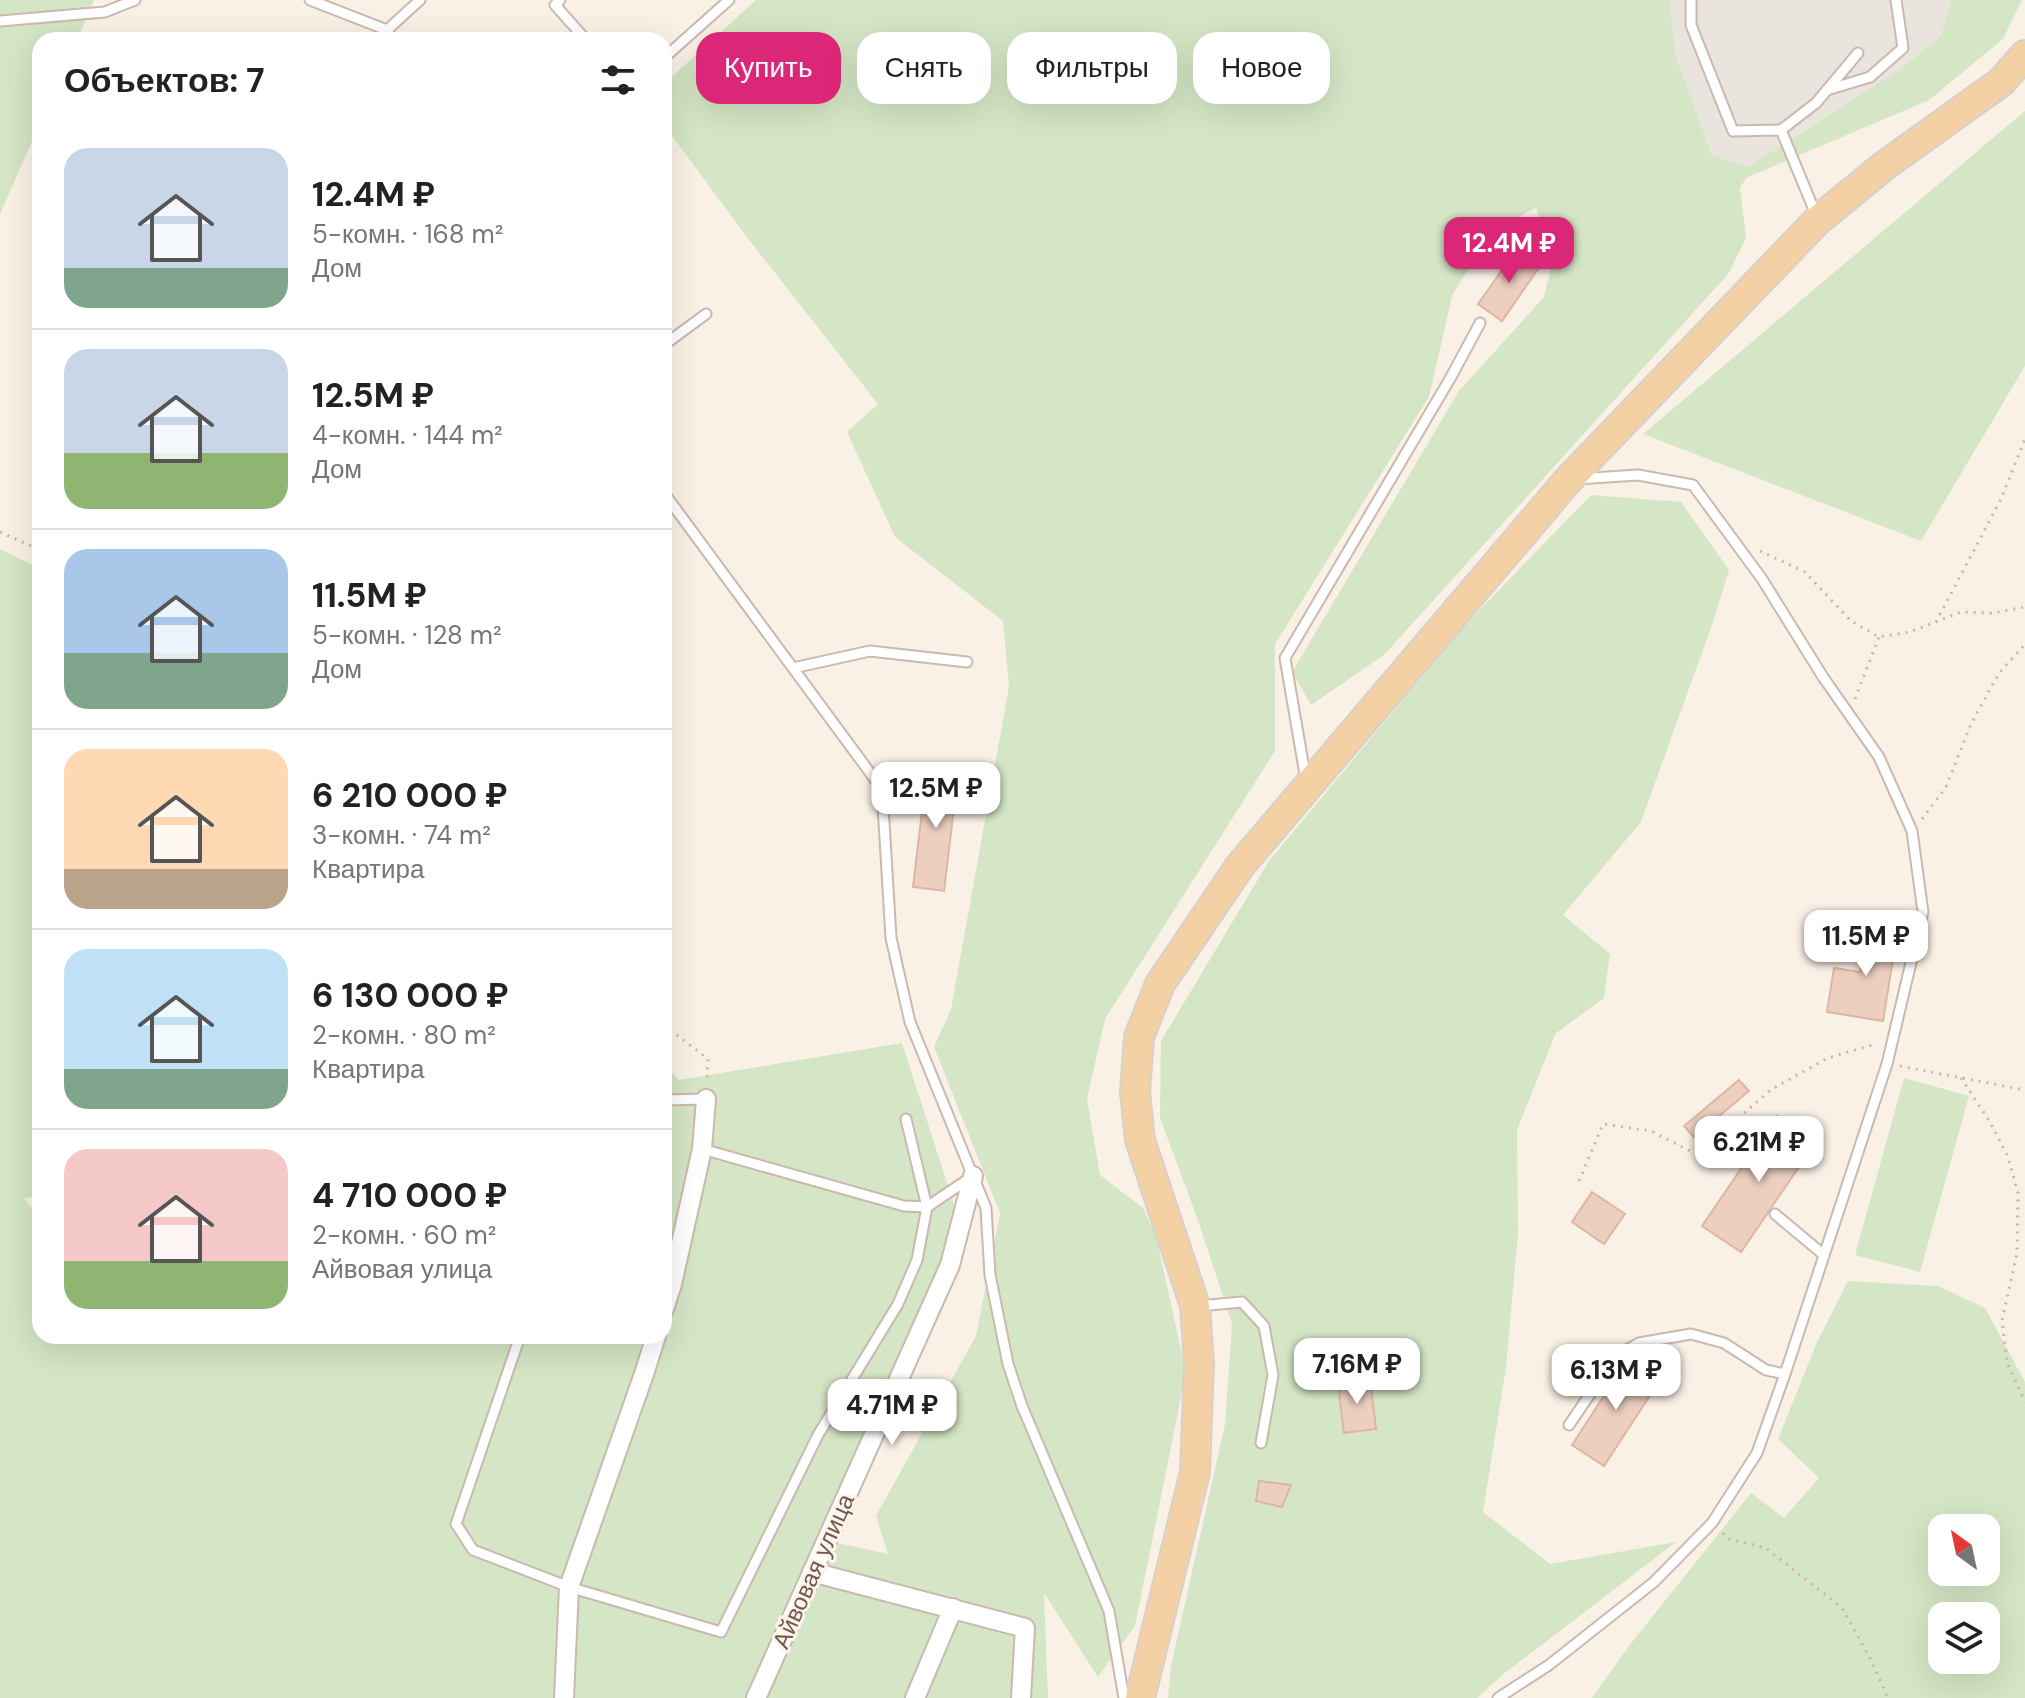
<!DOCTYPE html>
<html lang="ru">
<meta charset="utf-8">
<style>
:root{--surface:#fff;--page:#f6f6f6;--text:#222;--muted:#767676;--line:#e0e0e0;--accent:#db2777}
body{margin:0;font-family:"DM Sans",sans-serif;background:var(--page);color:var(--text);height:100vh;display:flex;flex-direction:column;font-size:30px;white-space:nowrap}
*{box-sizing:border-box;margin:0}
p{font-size:26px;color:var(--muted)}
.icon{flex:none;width:44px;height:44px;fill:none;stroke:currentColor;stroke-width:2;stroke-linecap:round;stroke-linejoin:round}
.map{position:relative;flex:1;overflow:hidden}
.sheet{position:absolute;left:32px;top:32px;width:640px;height:1312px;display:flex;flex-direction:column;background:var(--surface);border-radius:24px;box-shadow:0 8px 32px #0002}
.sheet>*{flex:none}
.hud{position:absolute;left:696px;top:32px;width:760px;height:72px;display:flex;gap:16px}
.needle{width:52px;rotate:327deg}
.buttons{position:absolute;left:1928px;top:1514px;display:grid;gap:16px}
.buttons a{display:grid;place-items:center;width:72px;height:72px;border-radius:16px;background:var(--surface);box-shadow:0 8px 32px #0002;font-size:40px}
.price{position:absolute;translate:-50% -68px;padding:0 18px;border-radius:16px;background:#fff;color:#222;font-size:26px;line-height:52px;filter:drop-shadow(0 2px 4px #0008)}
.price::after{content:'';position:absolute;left:50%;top:48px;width:24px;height:18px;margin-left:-12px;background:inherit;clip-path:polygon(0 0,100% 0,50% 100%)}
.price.current{background:var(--accent);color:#fff}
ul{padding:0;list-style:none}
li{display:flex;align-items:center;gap:24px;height:200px;padding:0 32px}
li+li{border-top:2px solid var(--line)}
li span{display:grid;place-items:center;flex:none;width:224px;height:160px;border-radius:24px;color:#555}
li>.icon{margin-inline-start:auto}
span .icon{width:96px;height:96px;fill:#fffc;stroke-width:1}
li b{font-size:34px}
h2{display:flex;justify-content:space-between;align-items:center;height:96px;padding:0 32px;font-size:34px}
.tag{padding:0 28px;border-radius:24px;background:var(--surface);box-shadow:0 8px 32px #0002;font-size:28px;line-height:72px}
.tag.current{background:var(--accent);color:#fff}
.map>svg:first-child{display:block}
</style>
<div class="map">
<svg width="2025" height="1698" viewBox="0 0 2025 1698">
<rect width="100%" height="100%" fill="#faf1e6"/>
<!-- industrial -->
<polygon fill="#eae4df" points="1670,0 1951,0 1941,35 1902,68 1748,167 1712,155 1675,54"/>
<!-- green -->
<g fill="#d4e6c5" fill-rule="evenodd">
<polygon points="0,0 94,0 77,40 40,40 40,123 0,214"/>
<polygon points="756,0 1670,0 1675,54 1712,155 1748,167 1902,68 1941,35 1951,0 2022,0 2003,39 1929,100 1746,178 1740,188 1746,238 1729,273 1384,655 1311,705 1292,672 1459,391 1544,297 1554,255 1536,208 1493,229 1452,296 1429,397 1275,644 1275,751 1105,1019 1087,1099 1100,1175 1143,1208 1156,1236 1186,1372 1135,1626 1098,1677 1044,1593 1048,1698 0,1698 0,549 40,569 40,1197 24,1198 40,1219 40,1336 391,1336 406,1339 408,1336 664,1336 664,1064 679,1080 902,1043 960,1223 820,1539 888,1554 876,1516 976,1336 1000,1213 934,1047 951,1009 1009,687 1003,621 895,537 847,432 878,404 746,236 667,129 664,131 664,84"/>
<polygon points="2025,111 2025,366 1921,541 1643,434"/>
<polygon points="1591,495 1681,502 1729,570 1713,622 1641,822 1563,915 1610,954 1604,998 1556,1033 1517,1130 1518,1233 1506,1368 1483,1512 1550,1564 1676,1542 1501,1676 1477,1698 1168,1698 1171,1666 1225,1424 1232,1324 1198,1220 1160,1118 1161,1041 1269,861 1464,626"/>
<polygon points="1904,1078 1969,1096 1920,1272 1855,1255"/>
<path d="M1848,1281L1938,1286L1985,1308L2025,1382V1698H1592L1629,1646L1751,1493L1784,1518L1819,1478L1778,1439L1817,1342ZM1942,1528H1986V1572H1942ZM1942,1616H1986V1660H1942Z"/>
</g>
<!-- building -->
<g fill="#edcfc0" stroke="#deb5a2" stroke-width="2">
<polygon points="1517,249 1540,266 1502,321 1478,304"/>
<polygon points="927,770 958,774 944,891 913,887"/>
<polygon points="1868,923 1898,928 1883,1021 1827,1012 1834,968 1860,972"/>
<polygon points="1739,1080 1749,1091 1694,1137 1684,1126"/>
<polygon points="1777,1116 1816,1142 1741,1252 1702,1226"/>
<polygon points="1592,1192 1625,1214 1604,1244 1572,1222"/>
<polygon points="1628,1359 1660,1380 1604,1466 1572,1445"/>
<polygon points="1370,1379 1376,1429 1344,1433 1338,1383"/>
<polygon points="1259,1481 1291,1485 1282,1507 1256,1501"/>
</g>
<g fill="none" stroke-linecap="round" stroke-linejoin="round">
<defs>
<g id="lane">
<polyline points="310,0 387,30 393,40"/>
<polyline points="560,0 555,5 586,40"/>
<polyline points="1691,0 1691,25 1733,131 1781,130 1817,217"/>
<polyline points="0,21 105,12 135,0"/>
<polyline points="387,30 420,0"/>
<polyline points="664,58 729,0"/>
<polyline points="1827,90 1870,77 1903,48 1896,0"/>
<polyline points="1781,130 1816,103 1858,53"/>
<polyline points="664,345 706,314"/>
<polyline points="664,493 882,789 891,938 910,1022 986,1208 990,1275 1008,1364 1022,1406 1109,1611 1124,1698"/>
<polyline points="793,668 870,651 967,662"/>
<polyline points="1306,780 1285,658 1451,377 1480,323"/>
<polyline points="664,1100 706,1099"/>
<polyline points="702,1149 904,1206 927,1207 906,1119"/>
<polyline points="1775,1214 1824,1255"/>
<polyline points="1198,1306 1242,1302 1264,1326 1273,1375 1261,1443"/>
<polyline points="520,1336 456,1524 473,1550 569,1587 721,1632 818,1435 898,1304 917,1260 927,1207 970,1178"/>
<polyline points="1569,1425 1616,1356 1639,1343 1691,1334 1724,1343 1766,1370 1785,1374"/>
<polyline points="1498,1698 1549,1665 1654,1582 1712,1523 1757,1453 1785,1374 1887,1064 1923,912 1912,831 1879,757 1823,677 1762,579 1693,485 1638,475 1577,479"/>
</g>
<g id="street">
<polyline points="664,1309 672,1284 702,1149 706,1099"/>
<polyline points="812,1572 1025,1628 1021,1698"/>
<polyline points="564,1698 569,1587 644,1374 656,1336"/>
<polyline points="756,1698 950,1265 973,1176"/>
<polyline points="915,1698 953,1608"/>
</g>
<polyline id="primary" points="1140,1698 1195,1472 1199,1363 1195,1306 1140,1140 1135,1092 1139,1037 1160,984 1240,866 1569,479 1818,220 1884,166 2001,82 2025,55"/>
</defs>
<!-- lane casing -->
<use href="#lane" stroke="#cbb9ad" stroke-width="13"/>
<!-- street casing -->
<use href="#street" stroke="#cbb9ad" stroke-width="22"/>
<!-- primary casing -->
<use href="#primary" stroke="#d7d0cd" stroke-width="32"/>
<!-- path -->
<g stroke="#d2b3a3" stroke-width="3" stroke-dasharray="2 6" stroke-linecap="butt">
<polyline points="0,532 40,550"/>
<polyline points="1760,551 1805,572 1851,621 1879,637 1910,632 1961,612 1992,613 2025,607"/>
<polyline points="1936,622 2001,499 2025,439"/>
<polyline points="1855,699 1879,637"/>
<polyline points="1922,819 1946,787 1971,724 1999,673 2025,644"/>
<polyline points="664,1025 708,1059 707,1083"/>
<polyline points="1900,1066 2025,1090"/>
<polyline points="1961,1078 1990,1122 2008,1157 2018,1193 2017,1253 2002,1320 2007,1363 2025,1402"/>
<polyline points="1579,1181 1603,1124 1651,1131 1696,1154 1772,1089 1828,1058 1872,1045 1875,1049"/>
<polyline points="1723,1533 1729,1539 1766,1548 1842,1608 1871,1660 1888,1698"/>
</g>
<!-- lane -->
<use href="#lane" stroke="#fff" stroke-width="9"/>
<!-- street -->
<use href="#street" stroke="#fff" stroke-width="18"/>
<!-- primary -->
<use href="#primary" stroke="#f3d1a4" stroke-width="28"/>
</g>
<g text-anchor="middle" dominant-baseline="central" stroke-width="6" stroke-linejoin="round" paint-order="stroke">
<!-- street labels -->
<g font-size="24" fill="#71584d" stroke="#fdf5eb">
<text transform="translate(813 1571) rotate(-66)">Айвовая улица</text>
</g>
</g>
</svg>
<div class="buttons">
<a><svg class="needle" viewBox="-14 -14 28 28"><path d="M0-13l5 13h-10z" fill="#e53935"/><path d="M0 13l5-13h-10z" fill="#767676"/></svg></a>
<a><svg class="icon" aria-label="layers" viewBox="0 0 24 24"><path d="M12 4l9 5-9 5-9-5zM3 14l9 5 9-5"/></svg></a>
</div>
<b class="price current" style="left:1509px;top:285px">12.4M ₽</b>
<b class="price" style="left:936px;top:830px">12.5M ₽</b>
<b class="price" style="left:1866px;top:978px">11.5M ₽</b>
<b class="price" style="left:1759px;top:1184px">6.21M ₽</b>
<b class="price" style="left:1357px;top:1406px">7.16M ₽</b>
<b class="price" style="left:1616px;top:1412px">6.13M ₽</b>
<b class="price" style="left:892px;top:1447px">4.71M ₽</b>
<div class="hud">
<a class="tag current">Купить</a>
<a class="tag">Снять</a>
<a class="tag">Фильтры</a>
<a class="tag">Новое</a>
</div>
<section class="sheet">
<h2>Объектов: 7<svg class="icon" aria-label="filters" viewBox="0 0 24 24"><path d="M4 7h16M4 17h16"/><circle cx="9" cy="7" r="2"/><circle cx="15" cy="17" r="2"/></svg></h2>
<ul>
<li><span style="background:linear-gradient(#c9d6e8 75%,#7fa58c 0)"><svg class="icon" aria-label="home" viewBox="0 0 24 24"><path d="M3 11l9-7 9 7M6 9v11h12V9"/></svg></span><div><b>12.4M ₽</b><p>5-комн. · 168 m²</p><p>Дом</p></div></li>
<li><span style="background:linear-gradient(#c9d6e8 65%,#8fb573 0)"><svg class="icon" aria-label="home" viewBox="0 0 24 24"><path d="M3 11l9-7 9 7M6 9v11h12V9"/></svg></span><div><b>12.5M ₽</b><p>4-комн. · 144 m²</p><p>Дом</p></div></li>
<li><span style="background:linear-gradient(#a9c7e8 65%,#7fa58c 0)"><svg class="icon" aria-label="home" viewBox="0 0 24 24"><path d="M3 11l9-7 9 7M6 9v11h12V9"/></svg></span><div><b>11.5M ₽</b><p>5-комн. · 128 m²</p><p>Дом</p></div></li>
<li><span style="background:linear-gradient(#ffd9b3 75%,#b9a48a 0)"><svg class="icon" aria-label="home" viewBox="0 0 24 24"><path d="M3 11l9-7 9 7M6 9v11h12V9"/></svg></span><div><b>6 210 000 ₽</b><p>3-комн. · 74 m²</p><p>Квартира</p></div></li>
<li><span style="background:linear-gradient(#bfe0f5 75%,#7fa58c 0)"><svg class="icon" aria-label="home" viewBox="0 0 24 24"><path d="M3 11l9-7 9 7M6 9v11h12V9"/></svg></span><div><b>6 130 000 ₽</b><p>2-комн. · 80 m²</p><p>Квартира</p></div></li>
<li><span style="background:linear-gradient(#f6c9c9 70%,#8fb573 0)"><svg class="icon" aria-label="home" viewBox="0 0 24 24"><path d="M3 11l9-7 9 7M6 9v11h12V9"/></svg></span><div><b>4 710 000 ₽</b><p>2-комн. · 60 m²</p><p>Айвовая улица</p></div></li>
</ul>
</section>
</div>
